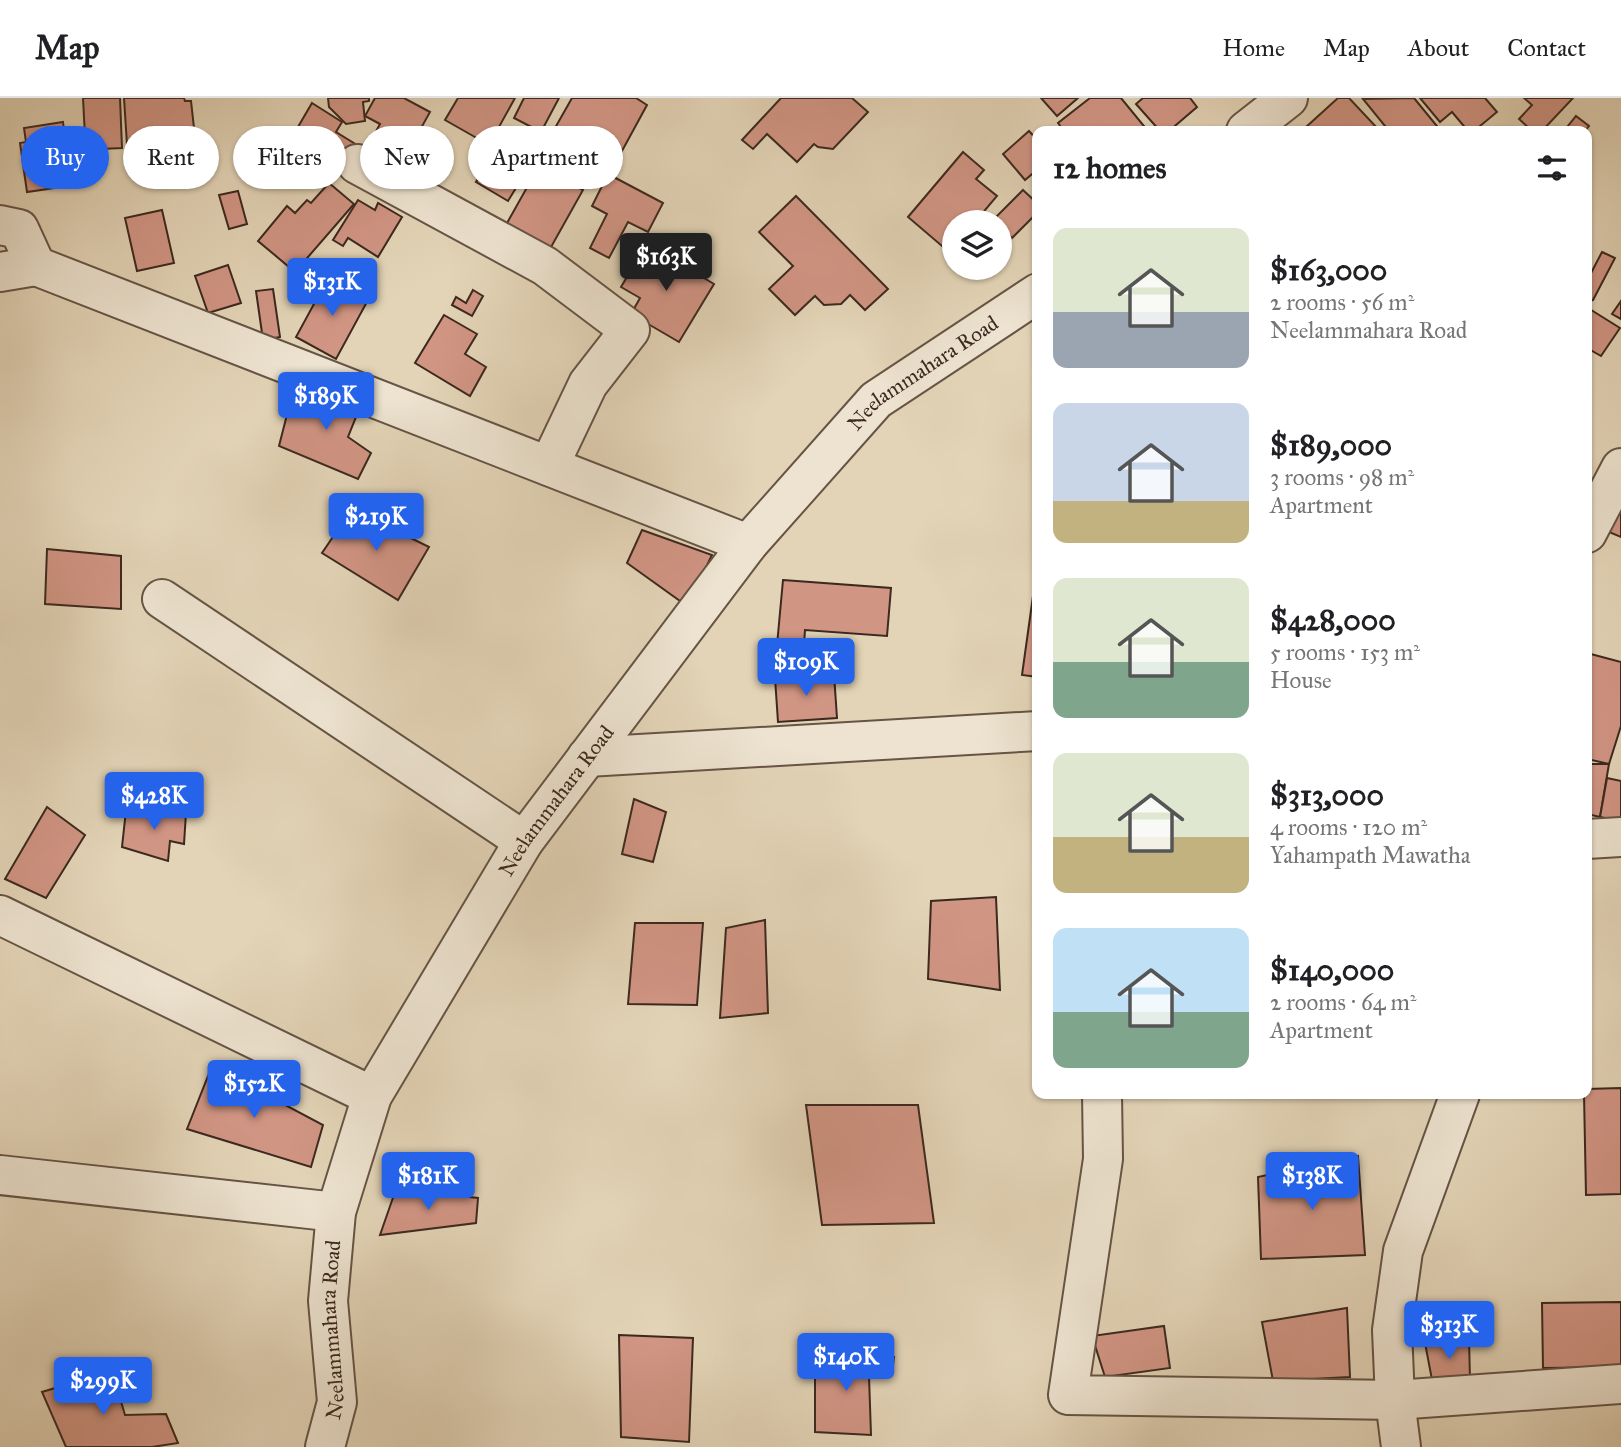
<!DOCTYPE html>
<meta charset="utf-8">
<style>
:root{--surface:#fff;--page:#f2f2f2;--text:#202124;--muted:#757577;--line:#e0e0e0;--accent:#2563eb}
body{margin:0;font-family:"IM FELL Great Primer",serif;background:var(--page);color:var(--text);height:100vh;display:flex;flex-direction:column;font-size:26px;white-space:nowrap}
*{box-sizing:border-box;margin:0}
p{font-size:23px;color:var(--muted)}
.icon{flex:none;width:38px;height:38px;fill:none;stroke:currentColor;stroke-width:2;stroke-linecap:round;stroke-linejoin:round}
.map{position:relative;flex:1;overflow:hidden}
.side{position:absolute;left:1032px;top:28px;width:560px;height:973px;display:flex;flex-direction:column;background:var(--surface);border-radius:14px;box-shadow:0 2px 5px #0004}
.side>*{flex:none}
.top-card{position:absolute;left:21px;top:28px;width:665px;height:63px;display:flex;gap:14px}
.buttons{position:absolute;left:942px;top:112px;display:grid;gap:14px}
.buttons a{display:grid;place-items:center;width:70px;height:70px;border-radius:50%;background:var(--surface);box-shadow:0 2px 5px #0004;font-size:35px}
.price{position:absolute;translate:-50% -60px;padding:0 16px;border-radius:7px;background:var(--accent);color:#fff;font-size:23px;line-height:46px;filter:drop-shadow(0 2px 4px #0008)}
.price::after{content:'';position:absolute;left:50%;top:42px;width:21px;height:16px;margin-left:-10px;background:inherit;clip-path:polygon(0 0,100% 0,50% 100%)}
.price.on{background:#222;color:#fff}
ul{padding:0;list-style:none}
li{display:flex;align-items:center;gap:21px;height:175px;padding:0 21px}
li span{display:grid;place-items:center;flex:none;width:196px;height:140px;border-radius:14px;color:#555}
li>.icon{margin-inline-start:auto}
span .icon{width:84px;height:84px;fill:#fffc;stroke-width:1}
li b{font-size:30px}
h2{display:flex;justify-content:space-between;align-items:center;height:84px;padding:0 21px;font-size:30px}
.pill{padding:0 24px;border-radius:32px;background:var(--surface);box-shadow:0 2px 5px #0004;font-size:24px;line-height:63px}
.pill.on{background:var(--accent);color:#fff}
header{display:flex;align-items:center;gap:42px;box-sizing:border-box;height:98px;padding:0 35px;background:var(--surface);border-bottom:2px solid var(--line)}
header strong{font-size:33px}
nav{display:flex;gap:38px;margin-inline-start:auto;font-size:24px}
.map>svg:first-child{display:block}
</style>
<header>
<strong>Map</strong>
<nav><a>Home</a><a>Map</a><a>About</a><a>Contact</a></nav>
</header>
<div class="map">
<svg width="1621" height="1349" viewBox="0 0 1621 1349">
<rect width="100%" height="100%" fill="#e3d4b7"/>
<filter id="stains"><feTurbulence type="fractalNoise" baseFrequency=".00286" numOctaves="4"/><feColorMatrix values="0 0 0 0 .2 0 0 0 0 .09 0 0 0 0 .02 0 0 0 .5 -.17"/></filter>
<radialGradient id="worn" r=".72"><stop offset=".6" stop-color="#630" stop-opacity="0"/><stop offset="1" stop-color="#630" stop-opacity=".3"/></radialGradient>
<!-- building -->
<g fill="#d19584" stroke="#3c291f" stroke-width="2">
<polygon points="83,0 120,0 122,50 101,51 100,39 85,39"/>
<polygon points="124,0 184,0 185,3 191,3 194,30 186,30 186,43 127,47"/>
<polygon points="328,0 369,0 369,3 363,4 365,23 346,26 329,9"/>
<polygon points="375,0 404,0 430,14 394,79 361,61 380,26 365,18"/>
<polygon points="458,0 515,0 489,47 445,22"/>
<polygon points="524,0 559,0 541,34 514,20"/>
<polygon points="572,0 636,0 647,7 616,64 600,56 597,62 551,37"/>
<polygon points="781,0 852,0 868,14 833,51 818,49 814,46 797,64 767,36 753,51 742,42"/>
<polygon points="1041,0 1078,0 1057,18"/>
<polygon points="1090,0 1121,0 1148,33 1064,33 1058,25"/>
<polygon points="1143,0 1190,0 1197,9 1169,33 1160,33 1136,6"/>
<polygon points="1338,0 1349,0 1379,32 1307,33 1305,30"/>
<polygon points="1414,0 1441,33 1389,33 1363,1"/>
<polygon points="1420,0 1485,0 1497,14 1474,33 1468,33 1452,14 1440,24"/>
<polygon points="1524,0 1573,0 1542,33 1532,33 1519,21 1532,7"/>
<polygon points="312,5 342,24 336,34 357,47 349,60 298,29"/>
<polygon points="1576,18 1589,28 1585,33 1564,33"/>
<polygon points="63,24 67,56 57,58 62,89 27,94 20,45 26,44 24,30"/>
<polygon points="510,29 542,48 508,103 476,84"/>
<polygon points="1029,33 1038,43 1038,71 1025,82 1003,56"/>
<polygon points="963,54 984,72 976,81 997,98 975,124 954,124 954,149 949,154 908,119"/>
<polygon points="539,68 583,92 546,158 502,134"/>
<polygon points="608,76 663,105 648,134 628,124 609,160 590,150 607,116 592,108"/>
<polygon points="329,85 354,106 295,174 258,143 287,108 295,115 307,102 311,105"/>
<polygon points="1023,92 1038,106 1038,114 1012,140 999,128 999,124 993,122"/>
<polygon points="238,93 247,126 229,131 219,97"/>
<polygon points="796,98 888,191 865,212 850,197 841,206 824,207 815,198 795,217 769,191 793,168 759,134"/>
<polygon points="358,102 375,112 378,105 402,119 378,159 348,140 343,148 333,142"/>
<polygon points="162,112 174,165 137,173 125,120"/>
<polygon points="647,146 714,186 679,244 631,216 640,200 621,189"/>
<polygon points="1602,154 1615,160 1593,202 1587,203 1587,175 1590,177"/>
<polygon points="228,167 241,205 208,215 195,178"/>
<polygon points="328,180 368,202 336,261 296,239"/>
<polygon points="273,191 280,239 263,242 256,193"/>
<polygon points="473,192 483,198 472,218 452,207 456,199 466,205"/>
<polygon points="1621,203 1621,221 1612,216"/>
<polygon points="1588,210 1620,230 1601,258 1587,250"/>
<polygon points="444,217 477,236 465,256 486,269 470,298 415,265"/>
<polygon points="314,288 362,304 348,339 371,355 358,381 279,348 291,301 305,311"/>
<polygon points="352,411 429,449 398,502 322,455"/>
<polygon points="1621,412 1621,439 1609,434"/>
<polygon points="642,432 712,457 687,508 627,465"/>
<polygon points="47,451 121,458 121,511 45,506"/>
<polygon points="783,482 891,490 887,538 805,532 803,560 776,558"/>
<polygon points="1033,498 1038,498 1038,579 1022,577"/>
<polygon points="1587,555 1621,564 1621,628 1609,666 1587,661"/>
<polygon points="834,576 837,620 778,624 775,580"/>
<polygon points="1587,666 1609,666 1600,719 1587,716"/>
<polygon points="1607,680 1621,683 1621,723 1600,719"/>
<polygon points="634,701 666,714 653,764 622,756"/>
<polygon points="157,707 186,715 184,746 170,743 168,763 122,749 126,712 152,721"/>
<polygon points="47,709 85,737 46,800 5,781"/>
<polygon points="996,799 1000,892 928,881 931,803"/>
<polygon points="765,822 768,915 720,920 726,830"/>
<polygon points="635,825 703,825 697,907 628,906"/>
<polygon points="212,968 323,1027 311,1069 187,1031"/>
<polygon points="1621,990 1621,1096 1586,1097 1584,996 1587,996 1587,991"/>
<polygon points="806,1007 918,1007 934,1125 822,1127"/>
<polygon points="1358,1058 1365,1157 1261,1161 1258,1079"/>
<polygon points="396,1091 478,1100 476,1125 380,1137"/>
<polygon points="1621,1204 1621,1269 1543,1270 1542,1205"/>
<polygon points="1347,1210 1350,1279 1273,1283 1262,1224"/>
<polygon points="1164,1228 1170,1270 1105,1279 1092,1238"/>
<polygon points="619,1237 693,1240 689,1344 621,1339"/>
<polygon points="1469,1240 1470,1282 1433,1287 1425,1245"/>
<polygon points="815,1259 894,1259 892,1275 869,1278 871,1337 815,1334"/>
<polygon points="112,1273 125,1317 166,1316 178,1345 152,1349 66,1349 42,1294"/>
</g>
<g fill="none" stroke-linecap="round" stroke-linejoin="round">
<defs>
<g id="minor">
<polyline points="1246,33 1288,0"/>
<polyline points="357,66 545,168 630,232 588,286 549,368"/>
<polyline points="0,127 19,131 36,168 748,446"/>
<polyline points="0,174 36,168"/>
<polyline points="1587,435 1621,370"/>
<polyline points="162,501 524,743"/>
<polyline points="587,659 1038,633"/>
<polyline points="1587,741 1621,739"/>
<polyline points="0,817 372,998"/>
<polyline points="1102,996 1103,1061 1068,1297 1395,1302 1621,1286"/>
<polyline points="0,1077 336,1114"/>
<path id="s1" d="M325,1349L337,1304L328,1203L336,1114L372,998L524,743L748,446L876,302L1038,195"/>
<polyline points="1401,1349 1395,1302 1392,1232 1403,1153 1460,996"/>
</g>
</defs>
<!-- minor casing -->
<use href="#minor" stroke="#665445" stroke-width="42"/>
<!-- minor -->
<use href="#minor" stroke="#ede3d0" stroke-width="38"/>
</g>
<g text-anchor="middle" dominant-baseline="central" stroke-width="5" stroke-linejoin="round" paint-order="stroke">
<!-- street labels -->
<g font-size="21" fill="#3c291f" stroke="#ede3d0">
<text stroke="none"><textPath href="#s1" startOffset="1274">Neelammahara Road</textPath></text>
<text stroke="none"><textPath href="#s1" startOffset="707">Neelammahara Road</textPath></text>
<text stroke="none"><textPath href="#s1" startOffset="119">Neelammahara Road</textPath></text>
</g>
</g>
<rect width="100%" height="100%" filter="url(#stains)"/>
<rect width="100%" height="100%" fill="url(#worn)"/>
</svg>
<div class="buttons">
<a><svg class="icon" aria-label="layers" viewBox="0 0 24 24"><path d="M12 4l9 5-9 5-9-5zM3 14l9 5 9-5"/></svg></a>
</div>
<b class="price on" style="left:666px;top:195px">$163K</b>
<b class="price" style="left:332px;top:220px">$131K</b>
<b class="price" style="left:326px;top:334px">$189K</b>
<b class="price" style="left:376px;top:455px">$219K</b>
<b class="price" style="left:806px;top:600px">$109K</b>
<b class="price" style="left:154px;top:734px">$428K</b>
<b class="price" style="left:254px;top:1022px">$152K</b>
<b class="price" style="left:428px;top:1114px">$181K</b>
<b class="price" style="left:1312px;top:1114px">$138K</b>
<b class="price" style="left:1449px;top:1263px">$313K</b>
<b class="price" style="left:846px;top:1295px">$140K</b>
<b class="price" style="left:103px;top:1319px">$299K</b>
<div class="top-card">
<a class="pill on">Buy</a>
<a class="pill">Rent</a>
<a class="pill">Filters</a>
<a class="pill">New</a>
<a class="pill">Apartment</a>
</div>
<section class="side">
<h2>12 homes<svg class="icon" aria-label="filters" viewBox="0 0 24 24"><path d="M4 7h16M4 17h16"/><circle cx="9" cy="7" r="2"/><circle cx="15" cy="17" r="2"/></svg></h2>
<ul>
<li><span style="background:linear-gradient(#dfe7d0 60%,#9aa5b1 0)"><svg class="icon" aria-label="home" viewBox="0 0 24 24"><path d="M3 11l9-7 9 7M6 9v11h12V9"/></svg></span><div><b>$163,000</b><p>2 rooms · 56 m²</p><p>Neelammahara Road</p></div></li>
<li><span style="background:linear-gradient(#c9d6e8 70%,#c2b280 0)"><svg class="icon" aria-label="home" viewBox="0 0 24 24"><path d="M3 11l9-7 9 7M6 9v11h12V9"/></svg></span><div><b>$189,000</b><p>3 rooms · 98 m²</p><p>Apartment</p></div></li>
<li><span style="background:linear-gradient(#dfe7d0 60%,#7fa58c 0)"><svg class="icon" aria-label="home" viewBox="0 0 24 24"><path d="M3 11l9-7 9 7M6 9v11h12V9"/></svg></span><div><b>$428,000</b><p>5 rooms · 153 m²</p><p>House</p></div></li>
<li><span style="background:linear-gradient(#dfe7d0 60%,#c2b280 0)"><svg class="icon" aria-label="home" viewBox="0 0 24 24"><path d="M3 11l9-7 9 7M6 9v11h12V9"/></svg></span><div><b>$313,000</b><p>4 rooms · 120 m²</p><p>Yahampath Mawatha</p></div></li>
<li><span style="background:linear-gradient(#bfe0f5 60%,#7fa58c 0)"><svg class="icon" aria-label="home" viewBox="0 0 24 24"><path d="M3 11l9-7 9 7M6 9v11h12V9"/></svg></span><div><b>$140,000</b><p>2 rooms · 64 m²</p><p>Apartment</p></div></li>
</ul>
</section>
</div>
